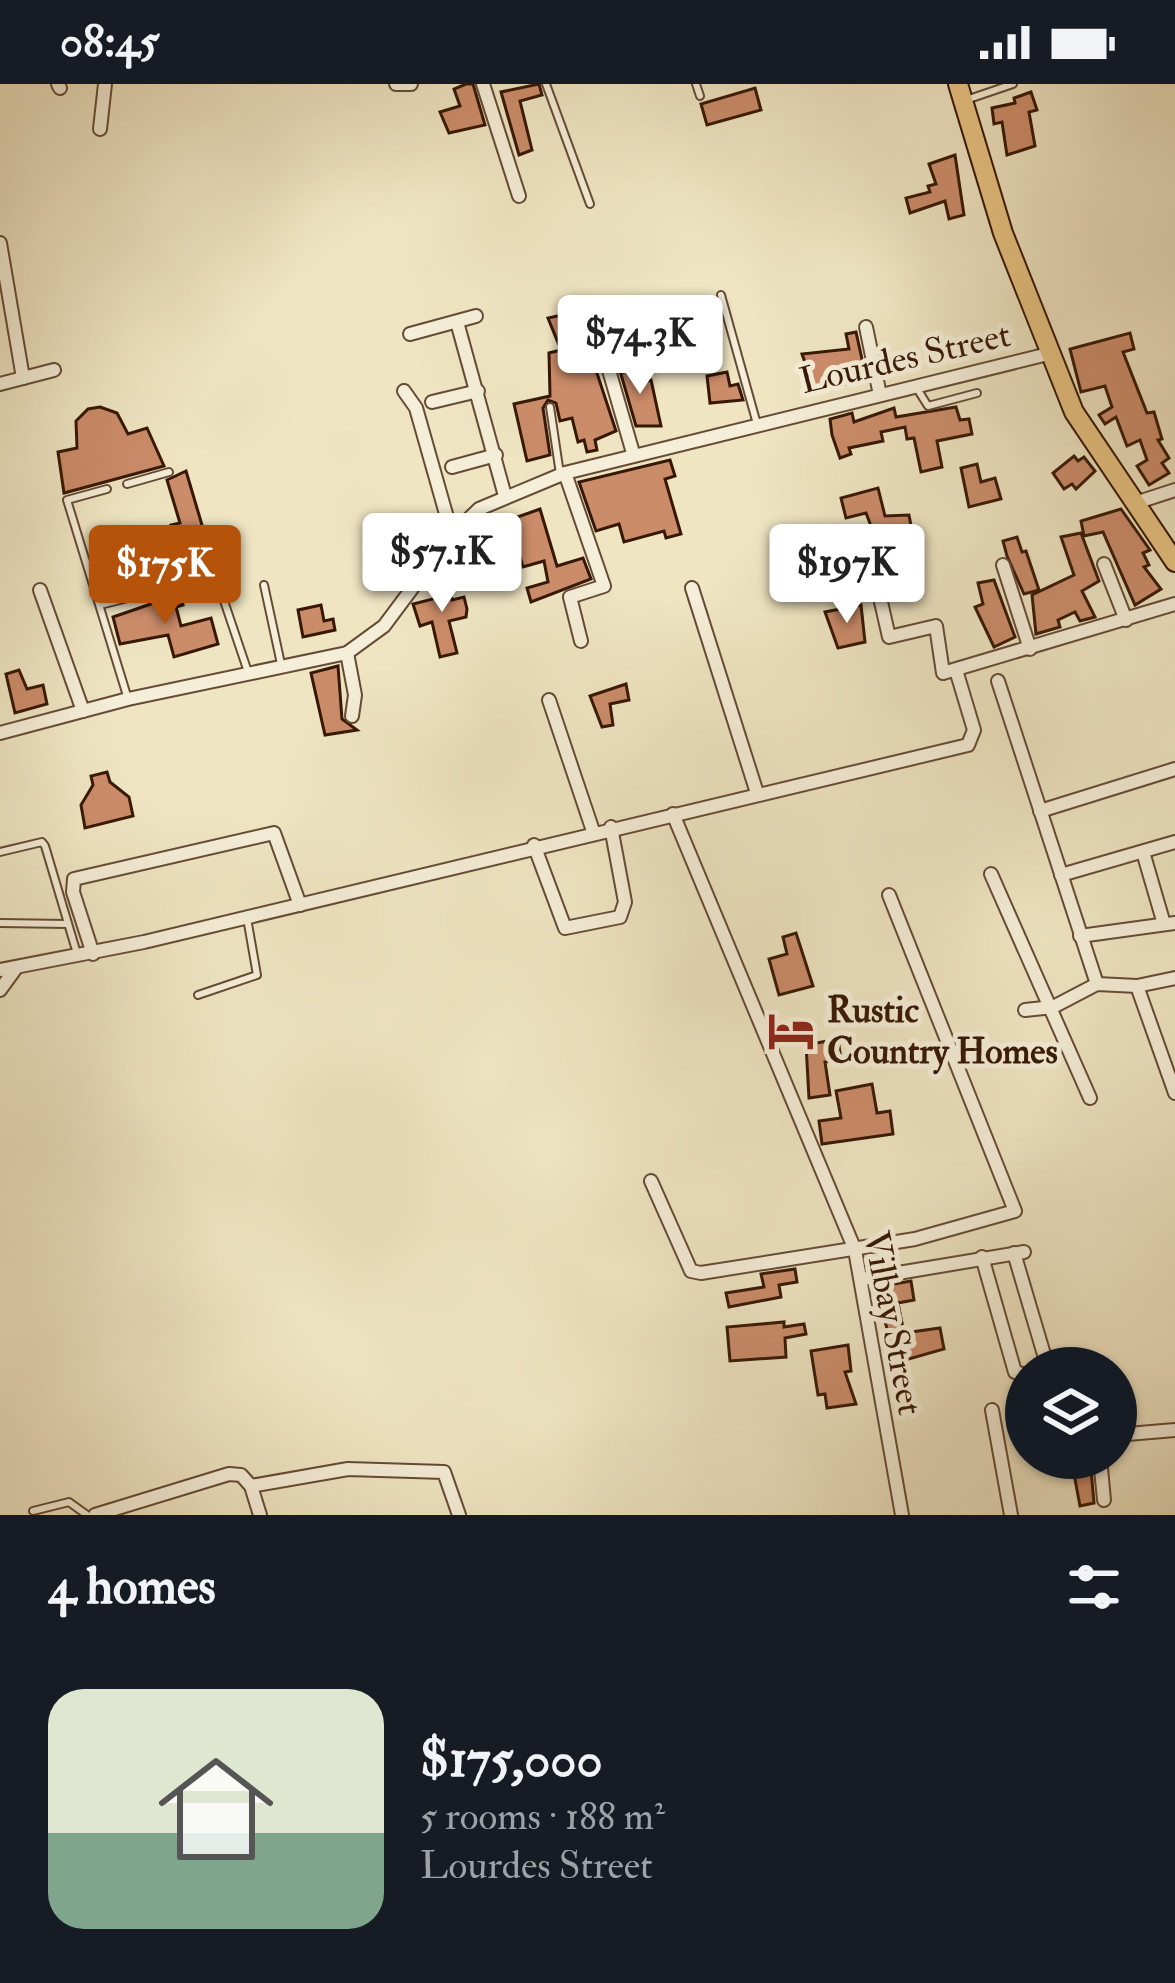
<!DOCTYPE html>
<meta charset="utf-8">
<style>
:root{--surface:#171b24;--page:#242831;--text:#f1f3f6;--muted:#9ea1a6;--line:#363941;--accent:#b45309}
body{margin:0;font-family:"IM FELL Double Pica",serif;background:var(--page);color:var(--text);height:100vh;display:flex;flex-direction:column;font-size:45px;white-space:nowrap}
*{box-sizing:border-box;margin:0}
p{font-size:39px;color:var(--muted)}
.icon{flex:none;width:66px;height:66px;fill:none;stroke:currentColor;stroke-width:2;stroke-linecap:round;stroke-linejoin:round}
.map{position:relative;height:1431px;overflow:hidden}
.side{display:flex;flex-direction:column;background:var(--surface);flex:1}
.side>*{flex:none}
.buttons{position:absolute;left:1005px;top:1263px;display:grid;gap:24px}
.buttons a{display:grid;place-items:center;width:132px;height:132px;border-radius:50%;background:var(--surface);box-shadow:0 3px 9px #0004;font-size:60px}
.price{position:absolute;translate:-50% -102px;padding:0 27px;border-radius:12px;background:#fff;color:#222;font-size:39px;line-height:78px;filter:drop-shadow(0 3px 6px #0008)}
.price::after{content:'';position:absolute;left:50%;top:72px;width:36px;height:27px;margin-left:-18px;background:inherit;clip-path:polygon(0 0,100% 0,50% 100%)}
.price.on{background:var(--accent);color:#fff}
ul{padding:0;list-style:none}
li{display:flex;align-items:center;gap:36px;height:300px;padding:0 48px}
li+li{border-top:3px solid var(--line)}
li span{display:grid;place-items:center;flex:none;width:336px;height:240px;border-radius:36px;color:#555}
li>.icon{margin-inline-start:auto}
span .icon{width:144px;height:144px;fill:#fffc;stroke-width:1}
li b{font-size:51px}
h2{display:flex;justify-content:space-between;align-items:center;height:144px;padding:0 48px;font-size:51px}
.status{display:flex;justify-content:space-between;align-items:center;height:84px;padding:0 60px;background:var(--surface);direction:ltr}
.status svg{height:33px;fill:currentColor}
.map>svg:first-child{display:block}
</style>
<div class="status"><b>08:45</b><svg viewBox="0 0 49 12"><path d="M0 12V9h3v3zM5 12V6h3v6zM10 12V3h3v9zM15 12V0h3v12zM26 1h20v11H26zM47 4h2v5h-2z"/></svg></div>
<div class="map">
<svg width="1175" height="1431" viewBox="0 0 1175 1431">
<rect width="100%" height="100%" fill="#efe5c3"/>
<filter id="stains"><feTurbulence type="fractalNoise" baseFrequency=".00167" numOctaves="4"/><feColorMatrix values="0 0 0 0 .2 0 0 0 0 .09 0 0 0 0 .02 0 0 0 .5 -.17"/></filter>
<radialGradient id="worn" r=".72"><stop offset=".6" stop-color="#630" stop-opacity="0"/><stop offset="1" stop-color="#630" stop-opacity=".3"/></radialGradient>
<!-- building -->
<g fill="#cb8c6a" stroke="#371806" stroke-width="3">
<polygon points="466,0 473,0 485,41 449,49 440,28 460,22 454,5"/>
<polygon points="539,0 542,11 520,17 532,66 519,71 501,8"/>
<polygon points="755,4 761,26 707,41 701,20"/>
<polygon points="1031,8 1037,26 1029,28 1035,62 1007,71 1002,38 994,40 992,24 1015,19 1014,14"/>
<polygon points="955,71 964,131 949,135 945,117 910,129 906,114 930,108 928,102 936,100 929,80"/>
<polygon points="584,226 590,268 616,347 595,356 597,366 587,368 584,356 578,358 572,334 560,337 556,319 548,316 543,324 550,371 527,377 514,320 550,312 549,269 561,266 548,234"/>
<polygon points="856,248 867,298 814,304 802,270 849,265 846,250"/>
<polygon points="1130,249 1134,265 1123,268 1147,329 1154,328 1162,355 1158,356 1169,374 1162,379 1169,389 1149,401 1137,382 1147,376 1140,356 1127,362 1116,333 1105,340 1099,331 1112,323 1105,302 1081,308 1070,265"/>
<polygon points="618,262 624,288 629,285 636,299 651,296 661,342 636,342 613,263"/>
<polygon points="727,288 730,302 738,300 743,316 710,319 707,292"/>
<polygon points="100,323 117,329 128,350 147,344 164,382 64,409 58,368 77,364 76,337 88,325"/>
<polygon points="956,323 960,336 969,335 972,350 937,357 942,383 921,388 914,354 907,355 905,343 881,348 883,357 849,364 851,370 840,374 832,351 830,335 852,329 854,338 894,324 896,333"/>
<polygon points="1074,372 1078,377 1084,373 1095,387 1076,405 1072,400 1064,405 1053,389"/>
<polygon points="670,376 675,392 665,395 681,450 666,454 664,447 624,458 619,440 596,447 579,398"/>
<polygon points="977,380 981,398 995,394 1001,415 969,423 961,384"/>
<polygon points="186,387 218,495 198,502 184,451 175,454 171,441 180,439 167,396"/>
<polygon points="878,404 885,432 909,431 912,447 886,453 887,461 879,463 866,429 846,434 841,414"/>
<polygon points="540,425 557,482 583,474 591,495 531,518 527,504 548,498 544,477 523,483 509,436"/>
<polygon points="1121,425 1150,466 1143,469 1149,481 1144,483 1161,505 1135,521 1103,448 1084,452 1081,437"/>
<polygon points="1081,449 1099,497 1082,507 1095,533 1080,537 1075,528 1058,536 1060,543 1036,550 1032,511 1074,491 1061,453"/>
<polygon points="1017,453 1022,468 1026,467 1039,506 1024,510 1007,472 1003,457"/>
<polygon points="444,486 452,516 464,513 467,525 466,533 449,537 457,569 440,573 432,538 420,542 413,520 437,514 433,494"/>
<polygon points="994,496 1015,553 994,563 975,523 983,520 978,499"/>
<polygon points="180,510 183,521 176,523 181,542 211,534 218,560 174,573 168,551 120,560 113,533"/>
<polygon points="321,521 324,537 333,535 335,546 303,553 298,526"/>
<polygon points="861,521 865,558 838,564 825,528"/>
<polygon points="338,582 342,635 357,646 325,651 311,589"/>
<polygon points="19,586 27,605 43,601 47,620 15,629 6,590"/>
<polygon points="626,600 629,616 610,620 613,641 602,643 590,612"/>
<polygon points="107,688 110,698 129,713 133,732 85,744 81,721 93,701 91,692"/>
<polygon points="796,849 813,902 779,911 769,875 787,870 783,853"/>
<polygon points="838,955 841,976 825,978 830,1011 809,1014 806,961"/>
<polygon points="872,1000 877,1029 890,1027 893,1050 822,1060 819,1037 841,1034 836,1007"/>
<polygon points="795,1185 797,1198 779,1201 781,1213 729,1223 726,1209 764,1203 761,1190"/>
<polygon points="911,1197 914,1216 898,1219 904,1249 940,1244 944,1265 895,1279 877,1203"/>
<polygon points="784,1238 784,1243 804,1240 806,1250 785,1254 786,1273 730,1277 727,1243"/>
<polygon points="848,1261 851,1287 845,1288 856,1320 827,1324 825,1310 818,1311 811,1267"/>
<polygon points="1071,1374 1090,1374 1094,1419 1080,1422"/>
</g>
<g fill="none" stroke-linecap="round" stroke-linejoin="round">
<defs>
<g id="lane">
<polyline points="546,0 590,120"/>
<polyline points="696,0 700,12"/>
<polyline points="966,16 1013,0"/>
<polyline points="721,211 757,340"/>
<polyline points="916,303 928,322 977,309"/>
<polyline points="550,323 560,390"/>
<polyline points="127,400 169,388"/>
<polyline points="107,405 67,416 128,615"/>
<polyline points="394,461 418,491"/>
<polyline points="264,501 281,580"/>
<polyline points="219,502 248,588"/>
<polyline points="100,521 183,500"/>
<polyline points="0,768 42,758 45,762 78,873"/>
<polyline points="0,839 68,840"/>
<polyline points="198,911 257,891 247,834"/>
<polyline points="33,1427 69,1418 87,1431"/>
</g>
<g id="street">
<polyline points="58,0 60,4"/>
<polyline points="396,0 411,0"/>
<polyline points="483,0 519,112"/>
<polyline points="100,45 105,0"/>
<polyline points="0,159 23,294"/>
<polyline points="593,231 633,369"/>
<polyline points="457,238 505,412"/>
<polyline points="866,243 880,311"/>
<polyline points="410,250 476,232"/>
<polyline points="0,300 54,286"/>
<polyline points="404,307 416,324 452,451"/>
<polyline points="432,318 478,307"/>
<polyline points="452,383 496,371"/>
<polyline points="565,389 604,502 570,513 581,557"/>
<polyline points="1135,419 1175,406"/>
<polyline points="865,448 889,553 936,542 943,589 1175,520"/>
<polyline points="1104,480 1126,536"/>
<polyline points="1003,481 1030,565"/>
<polyline points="692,504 757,709"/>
<polyline points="40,506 83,627"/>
<polyline points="347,569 355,611 352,632"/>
<polyline points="998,597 1097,900"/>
<polyline points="549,616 593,747"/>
<polyline points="0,649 128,615 347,569 384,542 452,451 479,425 565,389 1048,270"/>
<polyline points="1040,727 1175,685"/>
<polyline points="673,730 855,1166 902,1431"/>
<polyline points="534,761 565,844 620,833 625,818 611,743"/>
<polyline points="1143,768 1164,840"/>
<polyline points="991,790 1090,1014"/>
<polyline points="1061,791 1175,758"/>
<polyline points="1080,852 1175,839"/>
<polyline points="93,870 73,808 74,795 274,749 300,821"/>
<polyline points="0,886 144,858 968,661 974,646 956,586"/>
<polyline points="1137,902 1175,1009"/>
<polyline points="0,906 16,884"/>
<polyline points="1025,926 1053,923 1097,900 1137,902 1175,894"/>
<polyline points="651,1097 691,1187 701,1189 915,1155 1015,1127 889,811"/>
<polyline points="1014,1169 1048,1284"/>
<polyline points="982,1173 1015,1288 1026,1291"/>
<polyline points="862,1195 1024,1168"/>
<polyline points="992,1326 1011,1431"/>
<polyline points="1116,1351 1175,1346"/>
<polyline points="1100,1374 1104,1416"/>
<polyline points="251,1402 260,1431"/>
<polyline points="95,1431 229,1390 241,1391 251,1402 348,1385 444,1388 459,1431"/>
</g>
<polyline id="primary" points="958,0 1003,149 1074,328 1175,478"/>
</defs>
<!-- lane casing -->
<use href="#lane" stroke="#654b35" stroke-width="10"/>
<!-- street casing -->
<use href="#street" stroke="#654b35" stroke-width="16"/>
<!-- primary casing -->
<use href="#primary" stroke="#371806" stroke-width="22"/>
<!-- lane -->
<use href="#lane" stroke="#f5eed8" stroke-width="6"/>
<!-- street -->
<use href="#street" stroke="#f5eed8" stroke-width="12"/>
<!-- primary -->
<use href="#primary" stroke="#e8c282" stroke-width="18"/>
</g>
<!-- icons -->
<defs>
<symbol id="hotel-bare" viewBox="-9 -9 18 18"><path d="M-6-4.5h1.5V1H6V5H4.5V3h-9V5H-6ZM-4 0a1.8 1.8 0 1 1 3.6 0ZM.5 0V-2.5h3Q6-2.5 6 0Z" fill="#8f2418" stroke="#f5eed8" stroke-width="2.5" paint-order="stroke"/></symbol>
</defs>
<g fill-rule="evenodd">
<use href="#hotel-bare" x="758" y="914" width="66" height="66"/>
</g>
<g text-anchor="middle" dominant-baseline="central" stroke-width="10" stroke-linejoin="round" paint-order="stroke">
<!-- street labels -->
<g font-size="36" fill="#371806" stroke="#f5eed8">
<text transform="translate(905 274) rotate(-13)">Lourdes Street</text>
<text transform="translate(893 1239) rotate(79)">Vilbay Street</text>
</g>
<!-- poi labels -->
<g font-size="36" font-weight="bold" fill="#371806" stroke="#f5eed8" text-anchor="start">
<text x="827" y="926">Rustic<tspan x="827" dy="41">Country Homes</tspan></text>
</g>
</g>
<rect width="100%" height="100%" filter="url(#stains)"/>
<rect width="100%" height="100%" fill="url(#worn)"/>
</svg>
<div class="buttons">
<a><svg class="icon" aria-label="layers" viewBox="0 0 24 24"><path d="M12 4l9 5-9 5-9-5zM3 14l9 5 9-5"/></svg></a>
</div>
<b class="price" style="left:640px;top:313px">$74.3K</b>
<b class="price" style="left:442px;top:531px">$57.1K</b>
<b class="price" style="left:847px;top:542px">$197K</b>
<b class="price on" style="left:165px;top:543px">$175K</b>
</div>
<section class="side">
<h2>4 homes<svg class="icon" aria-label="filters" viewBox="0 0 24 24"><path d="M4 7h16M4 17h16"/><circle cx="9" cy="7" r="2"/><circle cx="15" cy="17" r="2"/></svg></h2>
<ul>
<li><span style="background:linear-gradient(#dfe7d0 60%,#7fa58c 0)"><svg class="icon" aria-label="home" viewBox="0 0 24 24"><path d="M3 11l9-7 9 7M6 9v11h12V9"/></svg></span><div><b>$175,000</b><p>5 rooms · 188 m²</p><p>Lourdes Street</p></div></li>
</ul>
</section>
